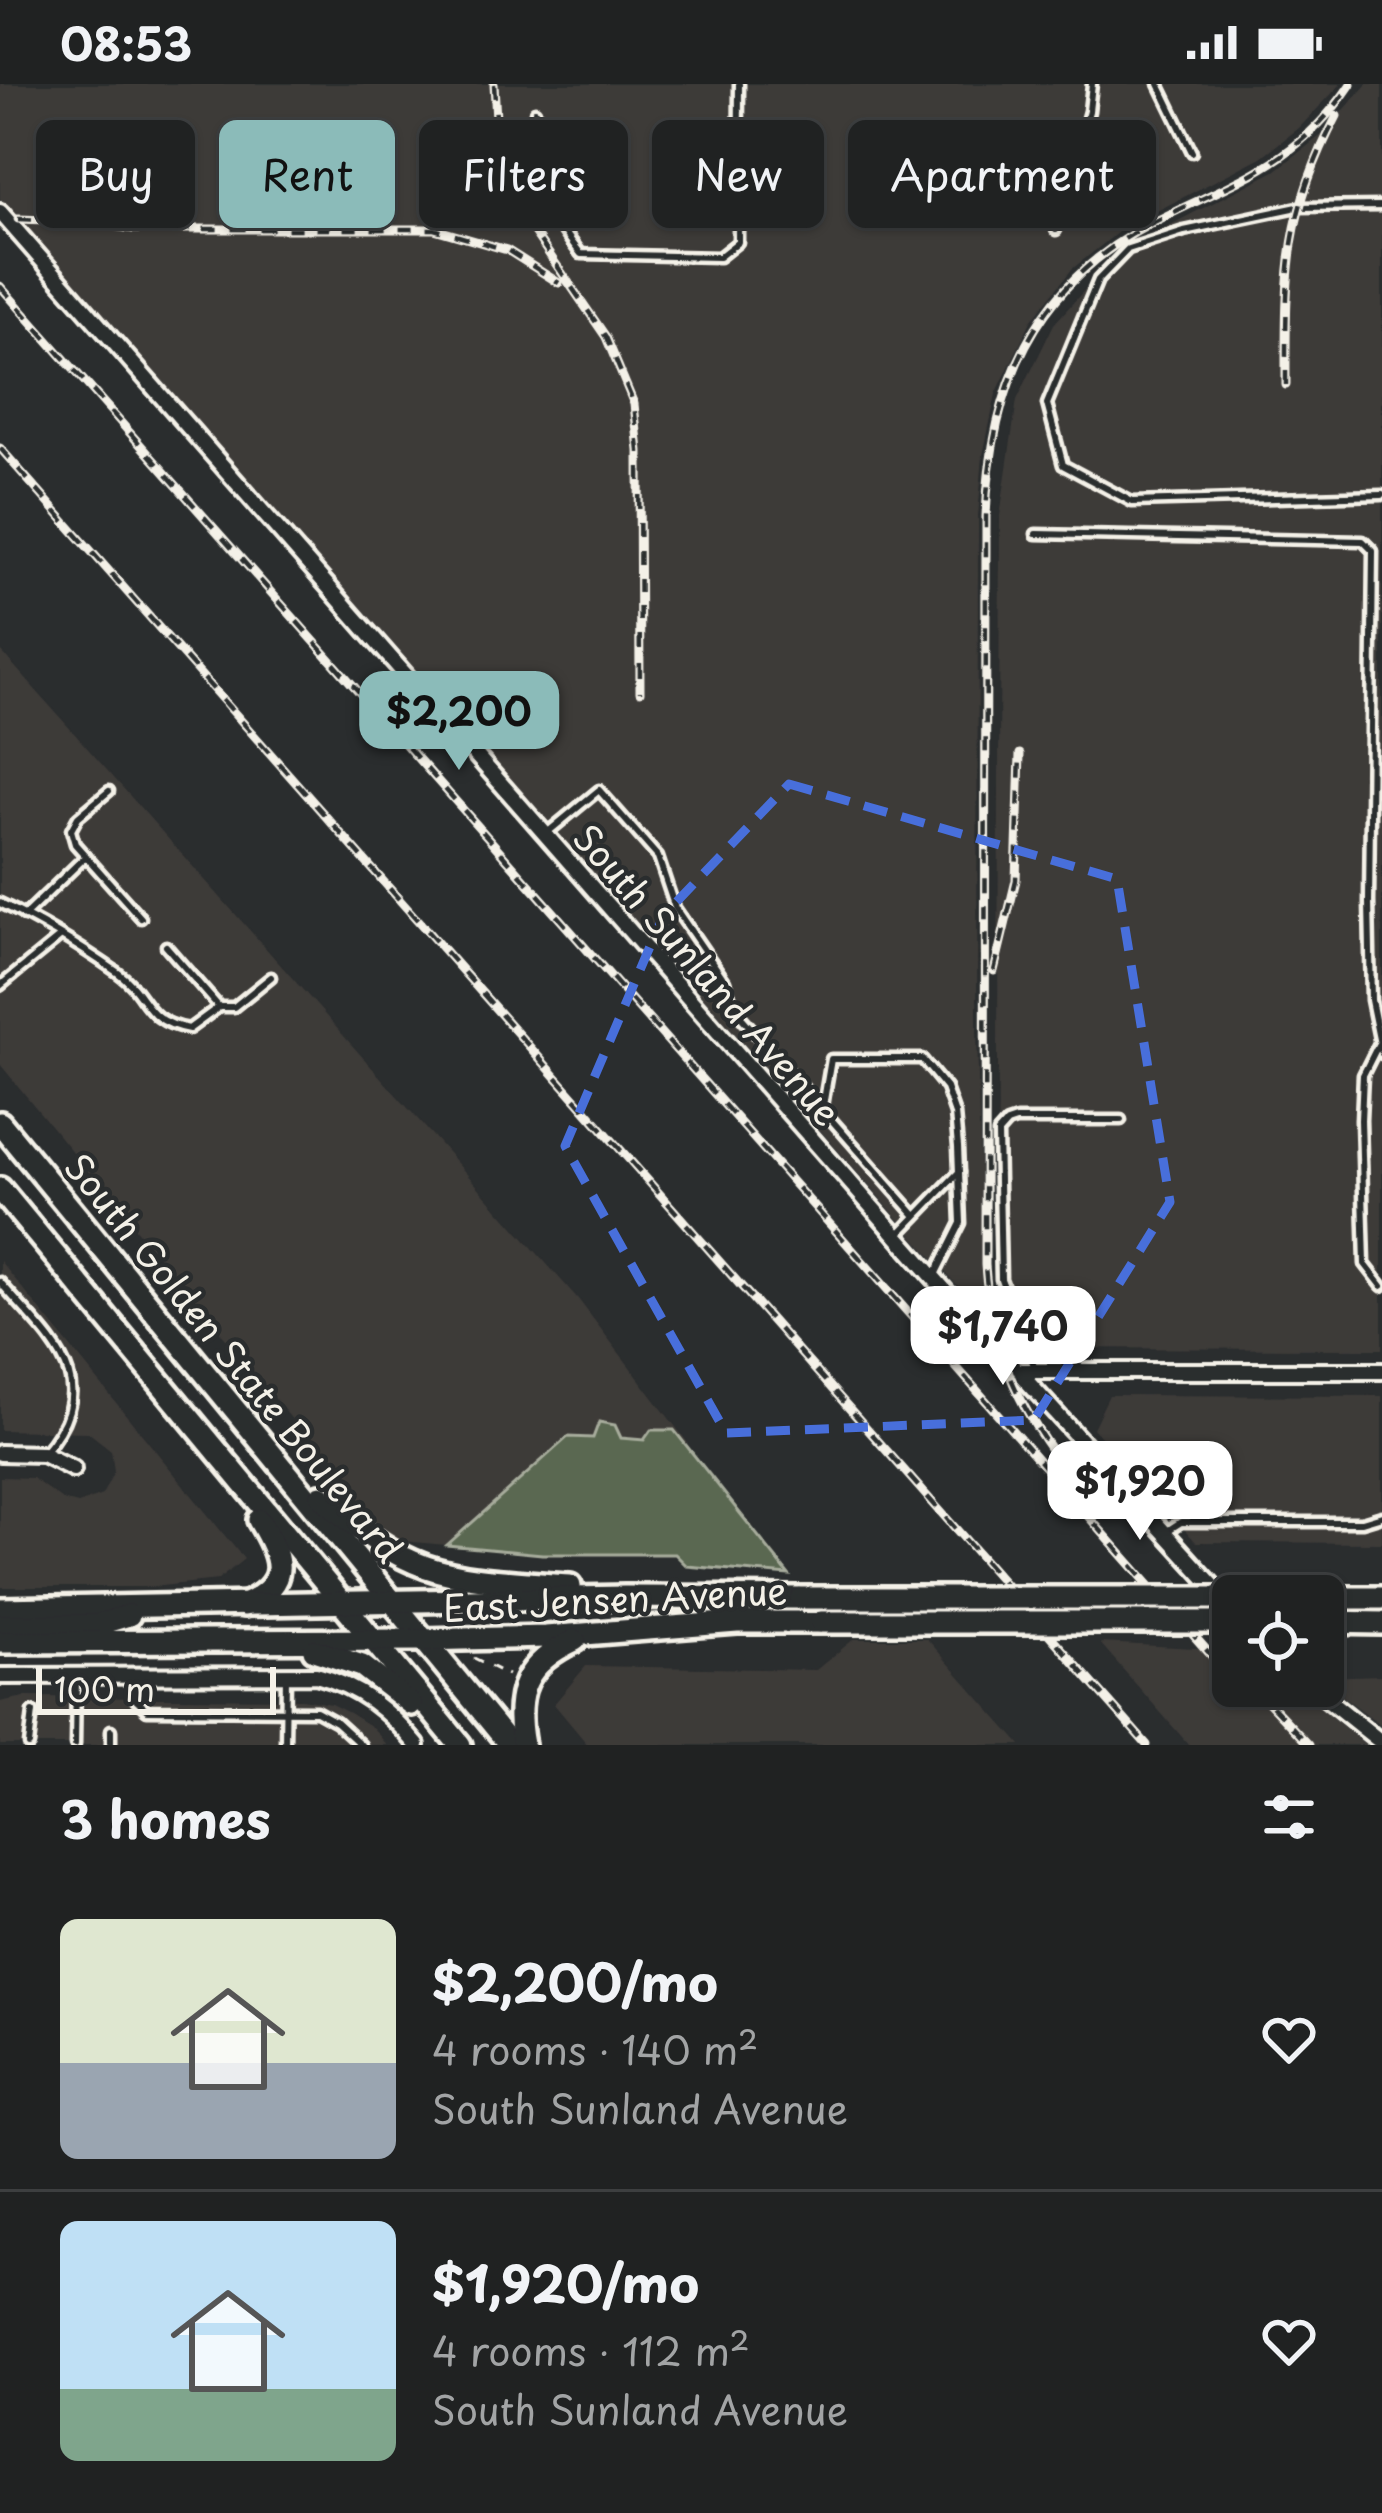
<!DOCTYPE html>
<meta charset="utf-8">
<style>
:root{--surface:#202222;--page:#282a2a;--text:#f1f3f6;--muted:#a2a4a5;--line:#3d3f40;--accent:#8bbbb9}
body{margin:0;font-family:"Playpen Sans",sans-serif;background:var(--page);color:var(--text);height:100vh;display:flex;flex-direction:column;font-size:45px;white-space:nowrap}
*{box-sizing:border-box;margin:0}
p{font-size:39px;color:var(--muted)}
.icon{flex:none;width:66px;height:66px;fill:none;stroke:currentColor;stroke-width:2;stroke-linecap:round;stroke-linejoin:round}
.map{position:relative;height:1661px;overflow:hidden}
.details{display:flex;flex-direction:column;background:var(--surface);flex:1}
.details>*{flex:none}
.hud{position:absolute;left:36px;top:36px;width:1311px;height:108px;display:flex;gap:24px}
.controls{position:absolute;left:1212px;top:1491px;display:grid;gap:24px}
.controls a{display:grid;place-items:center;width:132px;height:132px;border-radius:18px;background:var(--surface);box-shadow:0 3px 9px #0004,0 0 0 3px var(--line);font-size:60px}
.scale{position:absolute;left:36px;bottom:30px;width:240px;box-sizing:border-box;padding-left:12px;border:6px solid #f4f1e8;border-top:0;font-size:33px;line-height:42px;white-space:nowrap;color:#f4f1e8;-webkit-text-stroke:9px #2a2d2e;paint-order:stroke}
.price{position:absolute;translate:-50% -102px;padding:0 27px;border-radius:24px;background:#fff;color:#222;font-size:39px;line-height:78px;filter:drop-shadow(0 3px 6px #0008)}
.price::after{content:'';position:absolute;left:50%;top:72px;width:36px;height:27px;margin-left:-18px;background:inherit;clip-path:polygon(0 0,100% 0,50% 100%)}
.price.on{background:var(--accent);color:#111}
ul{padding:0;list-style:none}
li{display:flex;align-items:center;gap:36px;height:300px;padding:0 60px}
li+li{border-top:3px solid var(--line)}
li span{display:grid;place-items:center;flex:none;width:336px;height:240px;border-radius:18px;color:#555}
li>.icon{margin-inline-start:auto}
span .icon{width:144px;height:144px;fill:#fffc;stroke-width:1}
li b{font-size:51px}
h2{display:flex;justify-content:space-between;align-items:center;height:144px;padding:0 60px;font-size:51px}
.pill{padding:0 42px;border-radius:18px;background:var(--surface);box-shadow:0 3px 9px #0004,0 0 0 3px var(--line);font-size:42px;line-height:108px}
.pill.on{background:var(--accent);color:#111}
.status{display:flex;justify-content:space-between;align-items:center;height:84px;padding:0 60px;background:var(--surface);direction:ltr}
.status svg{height:33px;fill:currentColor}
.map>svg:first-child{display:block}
</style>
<div class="status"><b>08:53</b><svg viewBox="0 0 49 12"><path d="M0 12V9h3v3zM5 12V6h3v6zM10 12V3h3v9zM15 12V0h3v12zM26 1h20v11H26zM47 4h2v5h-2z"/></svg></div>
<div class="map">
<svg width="1382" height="1661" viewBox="0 0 1382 1661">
<rect width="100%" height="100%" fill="#2a2d2e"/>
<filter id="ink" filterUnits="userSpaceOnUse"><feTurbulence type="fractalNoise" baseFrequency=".00833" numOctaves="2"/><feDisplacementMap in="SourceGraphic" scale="24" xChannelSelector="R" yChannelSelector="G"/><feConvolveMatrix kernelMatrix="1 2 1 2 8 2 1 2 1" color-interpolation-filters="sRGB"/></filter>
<g filter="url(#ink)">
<!-- built -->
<g fill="#3e3b39">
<polygon points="0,0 1341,0 1299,44 1261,73 1122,145 1072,185 1031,237 996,310 983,371 978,432 977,947 983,1223 967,1213 0,115"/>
<polygon points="1367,0 1382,0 1382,1265 1020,1264 997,1239 1000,432 1017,316 1054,240 1105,183 1141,156 1275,87 1323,50"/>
<polygon points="0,566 578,1215 688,1359 568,1353 447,1461 391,1456 0,980"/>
<polygon points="0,1177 244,1475 218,1496 151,1503 0,1503 0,1393 32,1394 62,1416 78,1420 102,1411 114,1387 111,1366 88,1348 0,1346"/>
<polygon points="1109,1311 1382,1312 1382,1459 1196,1458 1093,1344"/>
<polygon points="854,1555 927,1555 1021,1661 588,1661 554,1620 586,1582 816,1586"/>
<polygon points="1100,1559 1233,1566 1233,1602 1294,1602 1366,1661 1189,1661"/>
<polygon points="1382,1591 1382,1642 1323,1597 1323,1593"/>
<polygon points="24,1613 302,1615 331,1620 349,1629 373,1644 387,1661 0,1661 0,1618"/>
</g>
<!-- green -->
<polygon fill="#5a6851" stroke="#a7ac9c" stroke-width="3" points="599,1338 615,1341 621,1354 644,1356 651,1346 674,1346 789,1491 687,1482 675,1470 542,1470 447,1461 568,1353 593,1354"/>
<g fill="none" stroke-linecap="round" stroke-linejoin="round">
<defs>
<g id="lane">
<polyline points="1159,0 1192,68"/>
<path d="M535,27C538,97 536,113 581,170L719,173L738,158L739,0"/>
<polyline points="1382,122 1298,123 1184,147 1128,165 1098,196 1047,320 1063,381 1132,418 1382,411"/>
<polyline points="1056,146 1089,27 1092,0"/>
<polyline points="1036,450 1363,457 1373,467 1369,818 1371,916 1382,970"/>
<polyline points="109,707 78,733 71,746 75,760 141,834"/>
<polyline points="548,748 599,706 658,773 675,824 725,897 735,926 916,1132"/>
<path d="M0,819C40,838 81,863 117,888C149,910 142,937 189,945L219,923"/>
<polyline points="24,832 86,772"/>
<polyline points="166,862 219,923 234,923 271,893"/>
<polyline points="0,902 60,853"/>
<polyline points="1378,961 1363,991 1361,1036 1365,1180 1382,1202"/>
<polyline points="822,1028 831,975 922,975 946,1004 955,1030 958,1063 961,1139 934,1193"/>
<polyline points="899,1150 959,1088"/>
<path d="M0,1198C50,1257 107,1296 43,1370"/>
<polyline points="1035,1284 1001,1195 998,1049 1007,1039 1016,1036 1121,1036"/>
<polyline points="1167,1447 1181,1438 1362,1438 1382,1432"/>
<polyline points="136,1593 136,1616 147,1626 316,1627 336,1638 361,1661"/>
<polyline points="29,1661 33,1628"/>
<polyline points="75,1661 76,1594"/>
<polyline points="111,1661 111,1646"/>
<polyline points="285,1661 286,1592"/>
</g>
<g id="street">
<polyline points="0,128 955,1218 1224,1514"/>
<polyline points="1021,1287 1382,1287"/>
<polyline points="0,1369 43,1370 73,1385"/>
<path d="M0,1592L316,1591C359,1602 389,1627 417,1661"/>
<polyline points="1311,1602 1382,1659"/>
</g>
<g id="primary">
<polyline points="0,1039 510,1661"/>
<polyline points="0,1105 460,1661"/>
<path d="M321,1412C413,1498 451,1493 570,1502"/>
<polyline points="1323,1514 1382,1514"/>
<path d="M244,1521C292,1499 282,1474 259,1436"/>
<polyline points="0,1525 625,1513 801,1514"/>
<polyline points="1323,1538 1382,1539"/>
<polyline points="0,1541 96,1541 129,1531"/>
<polyline points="0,1558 422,1556 546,1553 737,1538 821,1538"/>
<polyline points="314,1566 362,1582 411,1620"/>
<path d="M523,1661C513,1608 525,1579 575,1556"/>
</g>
</defs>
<!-- lane casing -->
<use href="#lane" stroke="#f4f1e8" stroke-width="15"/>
<!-- street casing -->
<use href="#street" stroke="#f4f1e8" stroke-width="22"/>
<!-- primary casing -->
<use href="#primary" stroke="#f4f1e8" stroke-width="30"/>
<!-- path -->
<polyline stroke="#f4f1e8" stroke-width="3" stroke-dasharray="9 9" stroke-linecap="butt" points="474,1574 508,1591"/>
<!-- lane -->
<use href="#lane" stroke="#2a2d2e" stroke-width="6"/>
<!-- street -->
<use href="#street" stroke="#2a2d2e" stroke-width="14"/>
<!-- primary -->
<use href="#primary" stroke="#2a2d2e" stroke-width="21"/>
<defs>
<g id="rail">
<polyline points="494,0 498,69 514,119 606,253 634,320 639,367 640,608"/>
<polyline points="18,135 108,138"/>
<polyline points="92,139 134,145 434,145 507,166 559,199"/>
<polyline points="0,202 1233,1596"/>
<path d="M1286,301C1286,191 1284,132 1337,32"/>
<polyline points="0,364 1147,1661"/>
<polyline points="994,887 1016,796 1020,670"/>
<path d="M1061,1379C1015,1319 990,1256 985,1181L986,433C990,305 1033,201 1152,139C1234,97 1296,82 1351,0"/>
<polyline points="1253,1602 1309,1661"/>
</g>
</defs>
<!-- rail casing -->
<use href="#rail" stroke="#f4f1e8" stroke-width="9"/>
<!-- rail -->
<use href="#rail" stroke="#2a2d2e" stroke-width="4.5" stroke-dasharray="14" stroke-linecap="butt"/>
<defs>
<g id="primary-bridge">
<polyline points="801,1514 1233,1514"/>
<polyline points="821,1538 1233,1538"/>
</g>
</defs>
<!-- primary-bridge casing -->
<use href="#primary-bridge" stroke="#f4f1e8" stroke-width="30" stroke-linecap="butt"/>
<!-- primary-bridge -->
<use href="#primary-bridge" stroke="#2a2d2e" stroke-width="21"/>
</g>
</g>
<!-- marked area -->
<path fill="none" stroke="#486fdb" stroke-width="9" stroke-dasharray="24 15" stroke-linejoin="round" d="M789,700L1117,795L1170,1118L1034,1336L726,1349L565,1062L663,832Z"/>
<g text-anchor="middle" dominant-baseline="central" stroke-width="9" stroke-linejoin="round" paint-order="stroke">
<!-- street labels -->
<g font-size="36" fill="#f4f1e8" stroke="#2a2d2e">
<text transform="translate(708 890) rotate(49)">South Sunland Avenue</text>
<text transform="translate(235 1273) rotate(51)">South Golden State Boulevard</text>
<text transform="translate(615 1514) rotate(-3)">East Jensen Avenue</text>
</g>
</g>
</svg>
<div class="controls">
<a><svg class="icon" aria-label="locate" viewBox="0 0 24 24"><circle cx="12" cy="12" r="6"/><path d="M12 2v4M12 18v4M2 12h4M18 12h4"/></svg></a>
</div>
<div class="scale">100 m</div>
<b class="price on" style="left:459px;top:689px">$2,200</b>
<b class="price" style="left:1003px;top:1304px">$1,740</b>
<b class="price" style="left:1140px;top:1459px">$1,920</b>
<div class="hud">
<a class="pill">Buy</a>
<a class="pill on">Rent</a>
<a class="pill">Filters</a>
<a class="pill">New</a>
<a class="pill">Apartment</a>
</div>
</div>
<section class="details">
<h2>3 homes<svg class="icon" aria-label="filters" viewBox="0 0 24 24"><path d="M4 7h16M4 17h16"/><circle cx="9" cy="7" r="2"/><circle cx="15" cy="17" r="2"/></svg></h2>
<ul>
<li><span style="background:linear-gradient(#dfe7d0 60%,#9aa5b1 0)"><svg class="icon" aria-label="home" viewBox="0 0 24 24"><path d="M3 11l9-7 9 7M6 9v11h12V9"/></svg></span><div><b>$2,200/mo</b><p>4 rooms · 140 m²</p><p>South Sunland Avenue</p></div><svg class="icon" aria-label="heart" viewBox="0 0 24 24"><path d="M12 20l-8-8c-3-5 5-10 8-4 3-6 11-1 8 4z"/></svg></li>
<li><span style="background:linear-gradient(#bfe0f5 70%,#7fa58c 0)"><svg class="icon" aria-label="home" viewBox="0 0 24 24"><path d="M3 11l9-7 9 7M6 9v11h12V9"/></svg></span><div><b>$1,920/mo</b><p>4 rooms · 112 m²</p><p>South Sunland Avenue</p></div><svg class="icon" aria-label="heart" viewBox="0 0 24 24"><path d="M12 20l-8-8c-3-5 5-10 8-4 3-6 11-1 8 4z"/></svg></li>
</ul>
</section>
